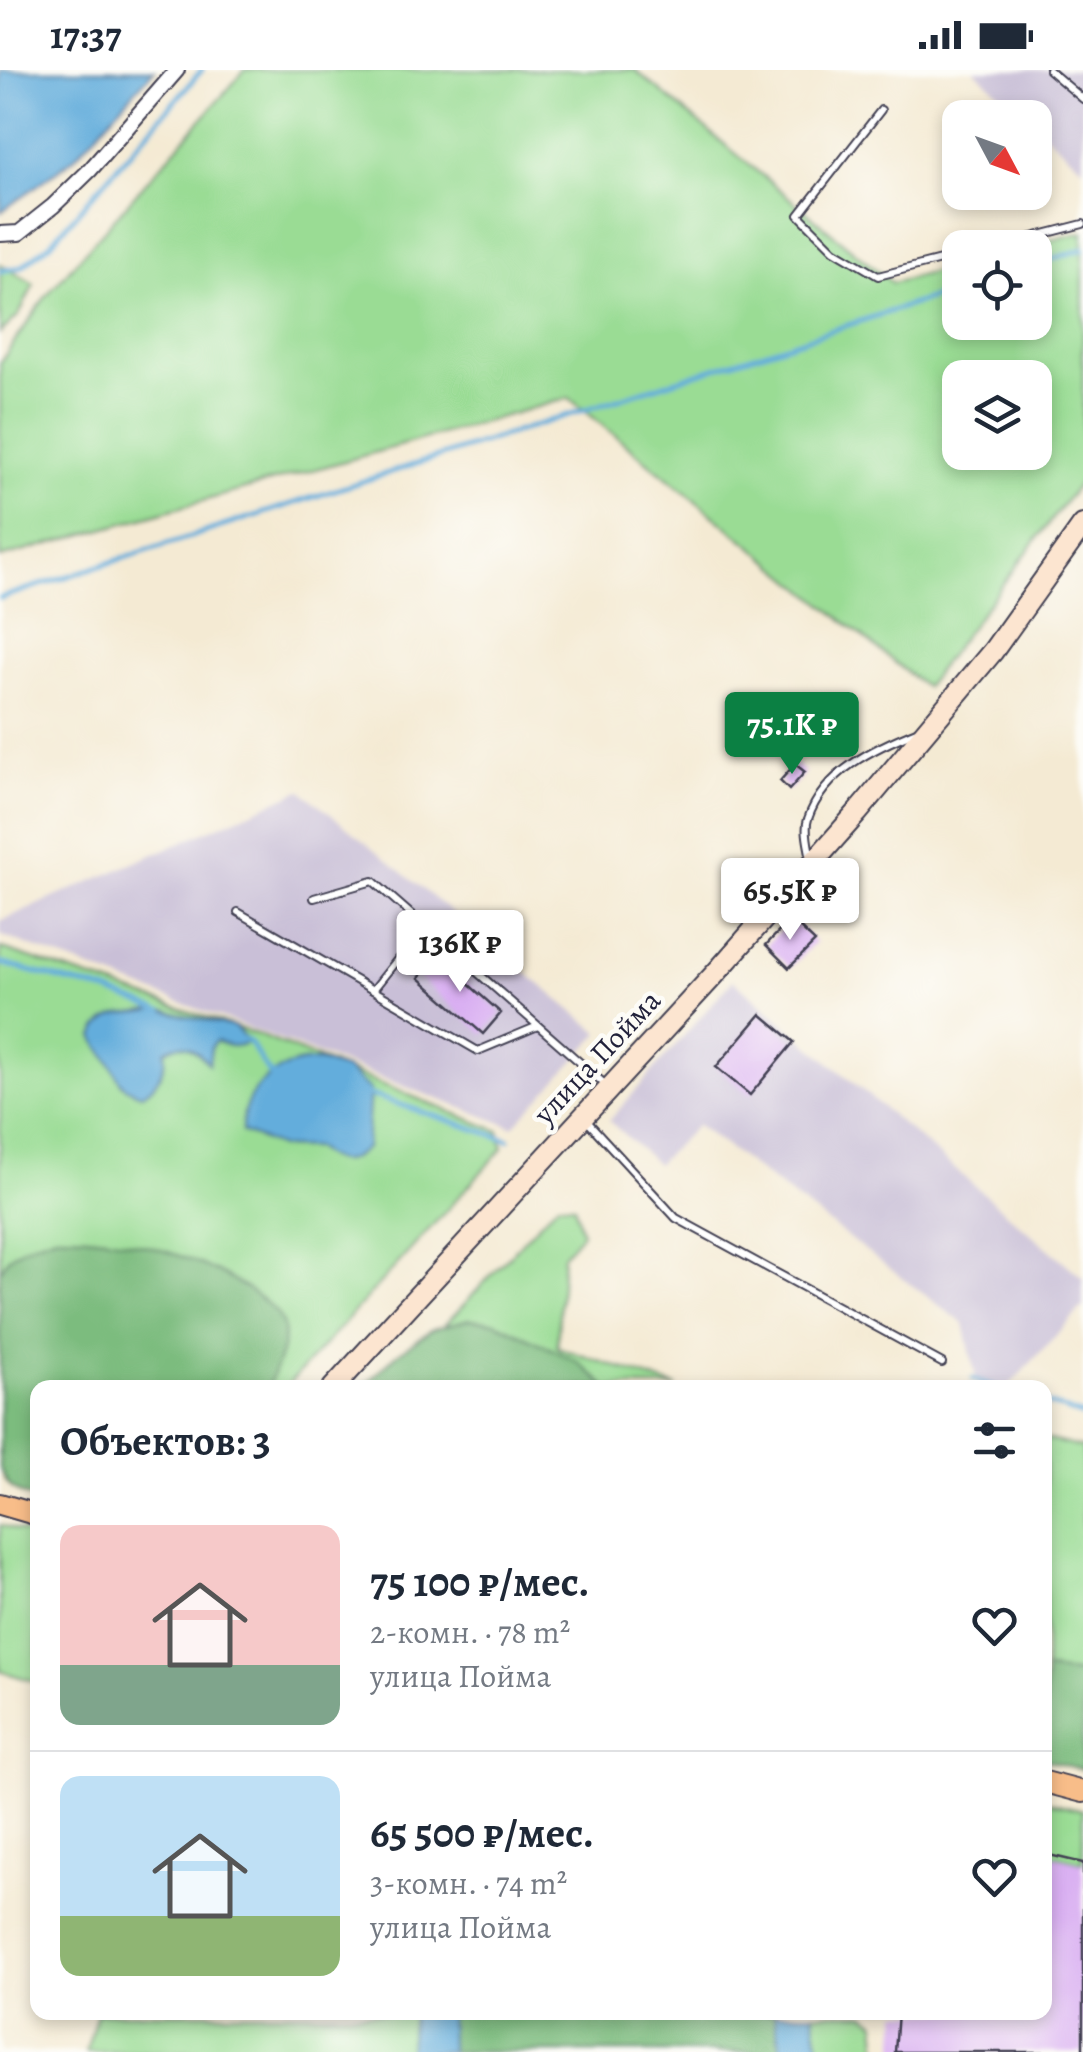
<!DOCTYPE html>
<html lang="ru">
<meta charset="utf-8">
<style>
:root{--surface:#fff;--page:#f2f2f3;--text:#1f2937;--muted:#747a83;--line:#e0e1e3;--accent:#0b8043}
body{margin:0;font-family:Alegreya,serif;background:var(--page);color:var(--text);height:100vh;display:flex;flex-direction:column;font-size:38px;white-space:nowrap}
*{box-sizing:border-box;margin:0}
p{font-size:32px;color:var(--muted)}
.icon{flex:none;width:55px;height:55px;fill:none;stroke:currentColor;stroke-width:2;stroke-linecap:round;stroke-linejoin:round}
.map{position:relative;flex:1;overflow:hidden}
.side{position:absolute;left:30px;top:1310px;width:1022px;height:640px;display:flex;flex-direction:column;background:var(--surface);border-radius:20px;box-shadow:0 5px 15px #0003}
.side>*{flex:none}
.needle{width:65px;rotate:131deg}
.buttons{position:absolute;left:942px;top:30px;display:grid;gap:20px}
.buttons a{display:grid;place-items:center;width:110px;height:110px;border-radius:20px;background:var(--surface);box-shadow:0 5px 15px #0003;font-size:50px}
.price{position:absolute;translate:-50% -85px;padding:0 22px;border-radius:10px;background:#fff;color:#222;font-size:32px;line-height:65px;filter:drop-shadow(0 2px 5px #0008)}
.price::after{content:'';position:absolute;left:50%;top:60px;width:30px;height:22px;margin-left:-15px;background:inherit;clip-path:polygon(0 0,100% 0,50% 100%)}
.price.selected{background:var(--accent);color:#fff}
ul{padding:0;list-style:none}
li{display:flex;align-items:center;gap:30px;height:250px;padding:0 30px}
li+li{border-top:2px solid var(--line)}
li span{display:grid;place-items:center;flex:none;width:280px;height:200px;border-radius:20px;color:#555}
li>.icon{margin-inline-start:auto}
span .icon{width:120px;height:120px;fill:#fffc;stroke-width:1}
li b{font-size:42px}
h2{display:flex;justify-content:space-between;align-items:center;height:120px;padding:0 30px;font-size:42px}
.status{display:flex;justify-content:space-between;align-items:center;height:70px;padding:0 50px;background:var(--surface);direction:ltr}
.status svg{height:28px;fill:currentColor}
.map>svg:first-child{display:block}
</style>
<div class="status"><b>17:37</b><svg viewBox="0 0 49 12"><path d="M0 12V9h3v3zM5 12V6h3v6zM10 12V3h3v9zM15 12V0h3v12zM26 1h20v11H26zM47 4h2v5h-2z"/></svg></div>
<div class="map">
<svg width="1083" height="1982" viewBox="0 0 1083 1982">
<rect width="100%" height="100%" fill="#fdfcf7"/>
<filter id="ink" filterUnits="userSpaceOnUse"><feTurbulence type="fractalNoise" baseFrequency=".01" numOctaves="2"/><feDisplacementMap in="SourceGraphic" scale="20" xChannelSelector="R" yChannelSelector="G"/><feConvolveMatrix kernelMatrix="1 2 1 2 8 2 1 2 1" color-interpolation-filters="sRGB"/></filter>
<filter id="wash" filterUnits="userSpaceOnUse"><feTurbulence type="fractalNoise" baseFrequency=".0048" numOctaves="4" result="noise"/><feDisplacementMap in="SourceGraphic" scale="40" xChannelSelector="R" yChannelSelector="G"/><feGaussianBlur stdDeviation="2.25" result="paint"/><feColorMatrix in="noise" values="0 0 0 0 0 0 0 0 0 0 0 0 0 0 0 0 0 1.4 0 .05"/><feComposite in="paint" operator="in"/></filter>
<g filter="url(#wash)">
<rect width="100%" height="100%" fill="#f4ead3"/>
<!-- industrial -->
<g fill="#c9bfd7">
<polygon points="974,0 1083,0 1083,98 1035,55 1035,48 1027,47"/>
<polygon points="301,720 600,963 513,1057 0,865 0,851"/>
<polygon points="733,910 1083,1208 1083,1237 1008,1317 978,1317 964,1254 697,1055 657,1094 609,1051"/>
</g>
<!-- green -->
<g fill="#9adc94" stroke="#5e7f68" stroke-width="2.5" fill-rule="evenodd">
<path d="M245,0H635L892,213L960,195V252H1035V178L1025,177L1083,162V408L925,617L569,328L0,488V293L46,226ZM960,308H1035V382H960Z"/>
<polygon points="0,194 34,214 19,245 0,263"/>
<polygon points="0,878 256,964 499,1061 503,1078 286,1317 62,1318 0,1308"/>
<polygon points="558,1133 574,1135 582,1163 563,1185 557,1277 677,1317 382,1318 456,1243"/>
<polygon points="1045,1369 1083,1378 1083,1604 1045,1600"/>
<polygon points="0,1455 37,1466 37,1612 0,1601"/>
<polygon points="1045,1731 1083,1740 1083,1793 1045,1784"/>
<polygon points="97,1943 412,1943 409,1982 86,1982"/>
<polygon points="814,1943 865,1943 876,1952 879,1982 820,1982"/>
</g>
<!-- forest -->
<g fill="#7bbc7e" stroke="#4e6f5c" stroke-width="2.5">
<path d="M56,1165C122,1164 191,1183 247,1219C258,1226 275,1238 281,1250C290,1271 275,1298 268,1317L38,1318L37,1430C16,1424 8,1419 0,1398V1202C8,1179 35,1172 56,1165Z"/>
<polygon points="469,1249 496,1252 578,1292 607,1317 363,1317 397,1284 433,1259"/>
<polygon points="1045,1600 1083,1604 1083,1700 1045,1690"/>
<polygon points="449,1943 775,1943 782,1982 450,1982"/>
</g>
<!-- water -->
<g fill="#64addc" stroke="#43688c" stroke-width="2.5">
<polygon points="0,0 154,0 73,89 1,142"/>
<path d="M157,939L235,957L249,972C235,978 230,977 216,971L211,977L209,994C196,980 183,967 165,981C166,997 157,1017 142,1024C121,1017 121,1015 112,996C106,985 99,979 94,966C107,937 132,946 157,939Z"/>
<path d="M318,991L347,1000L370,1020L366,1078C346,1096 334,1095 315,1078L280,1077L242,1062C241,1019 277,991 318,991Z"/>
<polygon points="412,1943 449,1943 450,1982 409,1982"/>
<polygon points="775,1943 814,1943 820,1982 782,1982"/>
</g>
<g fill="none" stroke-linecap="round" stroke-linejoin="round">
<!-- stream -->
<g stroke="#64addc" stroke-width="5">
<polyline points="1035,195 1083,179"/>
<polyline points="0,201 21,197 50,174 202,0"/>
<polyline points="0,528 960,219"/>
<polyline points="0,893 105,921 162,941"/>
<polyline points="243,969 249,972 270,1005 273,1005"/>
<polyline points="364,1023 509,1070"/>
<polyline points="973,1309 998,1318"/>
<polyline points="1045,1333 1083,1346"/>
</g>
</g>
<g id="blocks">
<!-- building -->
<g fill="#d9aff2">
<polygon points="795,694 805,702 789,720 780,711"/>
<polygon points="791,849 815,872 789,898 766,875"/>
<polygon points="438,887 501,943 483,964 419,908"/>
<polygon points="761,944 794,972 750,1025 716,997"/>
<polygon points="1045,1784 1083,1793 1083,1982 895,1982 898,1942 1045,1942"/>
</g>
</g>
</g>
<g filter="url(#ink)">
<use href="#blocks" fill-opacity="0" stroke="#424052" stroke-width="2.5"/>
<g fill="none" stroke-linecap="round" stroke-linejoin="round">
<defs>
<g id="service">
<polyline points="1049,0 1083,29"/>
<polyline points="881,40 799,145 834,180 878,206 960,185"/>
<polyline points="990,178 1083,154"/>
<path d="M811,789C809,777 804,760 808,749C824,701 876,677 919,660"/>
<polyline points="314,828 373,811 608,1017"/>
<polyline points="238,842 478,981 538,956"/>
<polyline points="373,920 424,856"/>
<polyline points="587,1051 676,1148 942,1293"/>
</g>
<polyline id="minor" points="0,164 19,163 53,136 90,100 177,0"/>
<polyline id="secondary" points="333,1318 715,904 857,743 993,581 1083,455"/>
<g id="primary">
<polyline points="0,1434 38,1445"/>
<polyline points="1045,1712 1083,1722"/>
</g>
</defs>
<!-- service casing -->
<use href="#service" stroke="#424052" stroke-width="10"/>
<!-- minor casing -->
<use href="#minor" stroke="#424052" stroke-width="18"/>
<!-- secondary casing -->
<use href="#secondary" stroke="#424052" stroke-width="24"/>
<!-- primary casing -->
<use href="#primary" stroke="#424052" stroke-width="24"/>
<!-- service -->
<use href="#service" stroke="#fff" stroke-width="6"/>
<!-- minor -->
<use href="#minor" stroke="#fff" stroke-width="14"/>
<!-- secondary -->
<use href="#secondary" stroke="#fce5d0" stroke-width="20"/>
<!-- primary -->
<use href="#primary" stroke="#f8bd89" stroke-width="20"/>
</g>
</g>
<g text-anchor="middle" dominant-baseline="central" stroke-width="9" stroke-linejoin="round" paint-order="stroke">
<!-- street labels -->
<g font-size="30" fill="#22223b" stroke="#fdfcf7">
<text transform="translate(597 987) rotate(-47)">улица Пойма</text>
</g>
</g>
</svg>
<div class="buttons">
<a><svg class="needle" viewBox="-14 -14 28 28"><path d="M0-13l5 13h-10z" fill="#e53935"/><path d="M0 13l5-13h-10z" fill="#747a83"/></svg></a>
<a><svg class="icon" aria-label="locate" viewBox="0 0 24 24"><circle cx="12" cy="12" r="6"/><path d="M12 2v4M12 18v4M2 12h4M18 12h4"/></svg></a>
<a><svg class="icon" aria-label="layers" viewBox="0 0 24 24"><path d="M12 4l9 5-9 5-9-5zM3 14l9 5 9-5"/></svg></a>
</div>
<b class="price selected" style="left:792px;top:707px">75.1K ₽</b>
<b class="price" style="left:790px;top:873px">65.5K ₽</b>
<b class="price" style="left:460px;top:925px">136K ₽</b>
<section class="side">
<h2>Объектов: 3<svg class="icon" aria-label="filters" viewBox="0 0 24 24"><path d="M4 7h16M4 17h16"/><circle cx="9" cy="7" r="2"/><circle cx="15" cy="17" r="2"/></svg></h2>
<ul>
<li><span style="background:linear-gradient(#f6c9c9 70%,#7fa58c 0)"><svg class="icon" aria-label="home" viewBox="0 0 24 24"><path d="M3 11l9-7 9 7M6 9v11h12V9"/></svg></span><div><b>75 100 ₽/мес.</b><p>2-комн. · 78 m²</p><p>улица Пойма</p></div><svg class="icon" aria-label="heart" viewBox="0 0 24 24"><path d="M12 20l-8-8c-3-5 5-10 8-4 3-6 11-1 8 4z"/></svg></li>
<li><span style="background:linear-gradient(#bfe0f5 70%,#8fb573 0)"><svg class="icon" aria-label="home" viewBox="0 0 24 24"><path d="M3 11l9-7 9 7M6 9v11h12V9"/></svg></span><div><b>65 500 ₽/мес.</b><p>3-комн. · 74 m²</p><p>улица Пойма</p></div><svg class="icon" aria-label="heart" viewBox="0 0 24 24"><path d="M12 20l-8-8c-3-5 5-10 8-4 3-6 11-1 8 4z"/></svg></li>
</ul>
</section>
</div>
